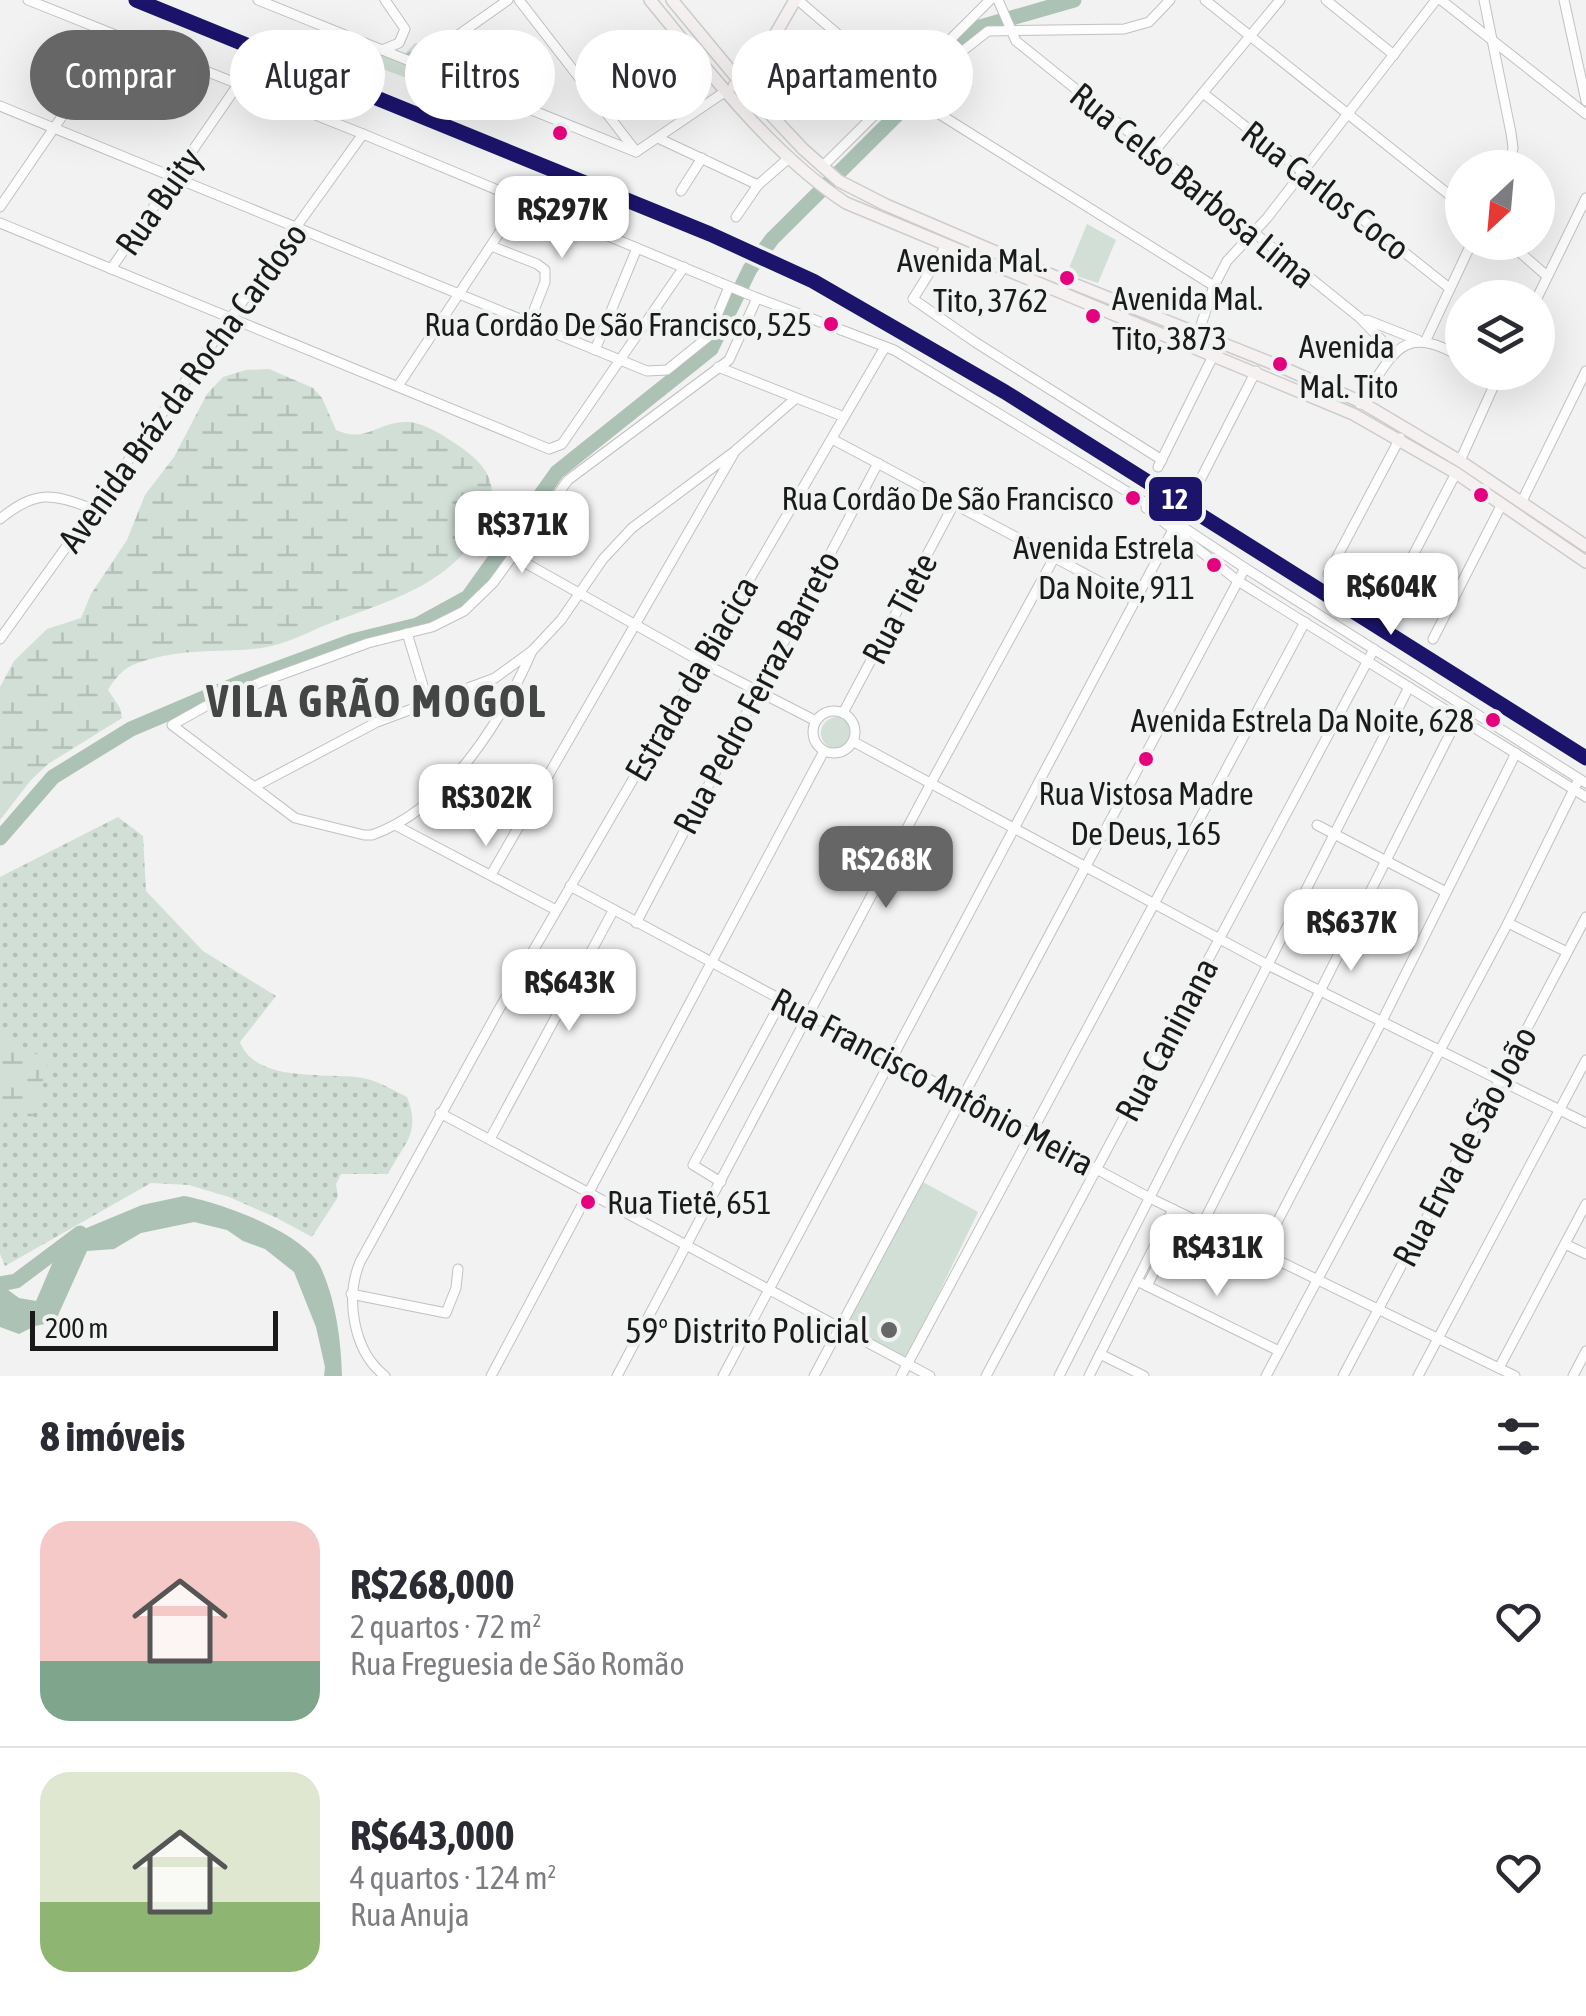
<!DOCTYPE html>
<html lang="pt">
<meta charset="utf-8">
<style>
:root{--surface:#fff;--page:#f7f7f7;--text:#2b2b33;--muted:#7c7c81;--line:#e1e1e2;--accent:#656665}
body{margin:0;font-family:"Asap Condensed",sans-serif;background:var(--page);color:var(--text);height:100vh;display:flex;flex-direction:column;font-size:38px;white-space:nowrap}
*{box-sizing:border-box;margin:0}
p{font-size:32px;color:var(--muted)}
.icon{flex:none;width:55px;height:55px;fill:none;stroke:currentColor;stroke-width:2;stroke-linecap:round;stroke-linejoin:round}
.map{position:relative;height:1376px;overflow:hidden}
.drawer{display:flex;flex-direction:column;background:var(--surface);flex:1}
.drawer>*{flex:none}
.banner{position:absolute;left:30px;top:30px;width:1000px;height:90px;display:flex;gap:20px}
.needle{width:65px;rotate:206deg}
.buttons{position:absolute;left:1445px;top:150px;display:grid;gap:20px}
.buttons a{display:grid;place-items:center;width:110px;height:110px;border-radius:50%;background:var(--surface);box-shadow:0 10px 40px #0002;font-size:50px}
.scale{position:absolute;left:30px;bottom:25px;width:248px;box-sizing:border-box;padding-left:10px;border:5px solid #191a19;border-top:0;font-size:28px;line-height:35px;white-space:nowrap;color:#191a19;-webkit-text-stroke:8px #f0f3f1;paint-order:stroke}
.price{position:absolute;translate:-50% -85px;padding:0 22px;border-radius:20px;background:#fff;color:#222;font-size:32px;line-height:65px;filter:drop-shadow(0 2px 5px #0008)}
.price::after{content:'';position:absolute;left:50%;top:60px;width:30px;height:22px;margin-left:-15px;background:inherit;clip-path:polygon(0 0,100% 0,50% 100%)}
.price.selected{background:var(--accent);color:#fff}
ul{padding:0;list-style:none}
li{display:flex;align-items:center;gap:30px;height:250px;padding:0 40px}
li+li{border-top:2px solid var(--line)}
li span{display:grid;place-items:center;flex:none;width:280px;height:200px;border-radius:30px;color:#555}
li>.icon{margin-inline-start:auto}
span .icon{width:120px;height:120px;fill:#fffc;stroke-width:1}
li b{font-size:42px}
h2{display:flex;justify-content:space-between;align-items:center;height:120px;padding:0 40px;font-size:42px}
.pill{padding:0 35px;border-radius:45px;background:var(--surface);box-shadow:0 10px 40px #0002;font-size:35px;line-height:90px}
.pill.selected{background:var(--accent);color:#fff}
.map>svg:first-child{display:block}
</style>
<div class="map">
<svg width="1586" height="1376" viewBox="0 0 1586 1376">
<defs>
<pattern id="grass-dots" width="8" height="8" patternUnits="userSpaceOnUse" patternTransform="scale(2.5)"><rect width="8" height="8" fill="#d1dfd7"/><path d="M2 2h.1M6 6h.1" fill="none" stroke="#b3bfb8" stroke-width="1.8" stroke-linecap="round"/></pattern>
<pattern id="wetland-marsh" width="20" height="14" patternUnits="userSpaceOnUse" patternTransform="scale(2.5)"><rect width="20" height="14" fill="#d1dfd7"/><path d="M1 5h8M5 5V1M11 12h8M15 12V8" fill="none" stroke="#b3bfb8"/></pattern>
<pattern id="park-crowns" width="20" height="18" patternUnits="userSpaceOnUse" patternTransform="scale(2.5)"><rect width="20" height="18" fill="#d1dfd7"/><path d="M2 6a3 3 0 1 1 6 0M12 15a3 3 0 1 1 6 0" fill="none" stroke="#b3bfb8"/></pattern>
</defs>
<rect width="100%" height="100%" fill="#f1f2f1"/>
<!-- grass -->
<path fill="url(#grass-dots)" d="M118,817L143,836L146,891L203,951L276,996L240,1042C256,1084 326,1072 363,1078C378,1081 393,1090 407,1097C421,1133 405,1142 388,1174H341L336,1184L338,1197L312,1237L277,1218L229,1197L189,1185L151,1183L5,1266L0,1254V877Z"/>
<!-- wetland -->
<g fill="url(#wetland-marsh)">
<path d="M269,369L313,388L322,398L336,430C366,444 378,421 408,422C424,423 443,435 456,444C486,464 501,483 486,519C458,582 392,600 333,622C310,631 287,644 262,648C229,652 196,649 163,656C134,663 123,665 108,690L120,708L122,718L48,764L31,780L0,820V687L14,661L47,629L81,618L91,594L127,540L145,495L174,457L207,394L223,377L246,370Z"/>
<polygon points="0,1031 7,1043 49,1059 31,1121 11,1109 0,1132"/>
</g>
<!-- park -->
<g fill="url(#park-crowns)">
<polygon points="415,43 432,49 428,70 421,67 415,81 377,67 383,51 401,58"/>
<circle cx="837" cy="733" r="16"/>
</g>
<!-- garden -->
<g fill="#d1dfd7">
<polygon points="1087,224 1116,240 1098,283 1067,273"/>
<polygon points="921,1181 978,1212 906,1361 844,1327"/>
</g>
<!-- water -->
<path fill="#abc2b5" d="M184,1196C219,1202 306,1233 321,1268C336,1301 341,1340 342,1376H324L325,1367L316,1327L294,1272L265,1249L243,1241L227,1230L194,1222L141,1233L114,1249L87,1251L55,1322L35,1326L19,1334L0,1327V1284L19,1298L36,1301L58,1250L72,1234L142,1205Z"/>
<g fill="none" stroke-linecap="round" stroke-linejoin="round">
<!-- river -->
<g stroke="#abc2b5" stroke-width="15">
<polyline points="0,838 53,777 131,729 244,681 352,641 417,625 468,597 557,472 711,349 750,269 772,239 909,103 970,30 1074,0"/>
<polyline points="0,1284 16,1281 80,1233"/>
</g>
<defs>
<g id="minor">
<polyline points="28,0 363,134 757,298 894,350 1154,508 1245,568 1586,783"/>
<polyline points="258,0 636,152"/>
<polyline points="519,0 635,150"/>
<polyline points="798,0 899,87"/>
<polyline points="998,0 1016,41 1360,318 1394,353"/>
<polyline points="1170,0 1149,22 1124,29 988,31 960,53 931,87 924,101 925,105 1214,286"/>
<polyline points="1205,0 1462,205"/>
<polyline points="1326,0 1394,55"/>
<polyline points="1441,0 1586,114"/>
<polyline points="1484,0 1511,133 1513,148 1509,168"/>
<polyline points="1564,0 1586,101"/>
<polyline points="382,50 399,43 405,29 385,0"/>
<polyline points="437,72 447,43 508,0"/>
<polyline points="1203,93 1448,287"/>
<polyline points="0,106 647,371 667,370 708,337 729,287"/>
<polyline points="660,139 758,185"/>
<polyline points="636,152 726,91"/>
<polyline points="1153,153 1280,0"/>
<polyline points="822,167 990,0"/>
<polyline points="681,191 702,158"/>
<polyline points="0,207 117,36"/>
<polyline points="736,217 758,185 790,157"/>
<polyline points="0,223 549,449 562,444 684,267"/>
<polyline points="1508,242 1547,276"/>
<polyline points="491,246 537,264 545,270 545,282 529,323"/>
<polyline points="946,246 913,299 975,342 1162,460"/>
<polyline points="111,269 239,83"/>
<polyline points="1537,298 1586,198"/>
<polyline points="1367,320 1418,340"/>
<polyline points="1425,342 1472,242"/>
<polyline points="1194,346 1214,286 1227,261 1267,218 1436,0"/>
<polyline points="595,350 637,248"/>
<polyline points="718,367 842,416"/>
<polyline points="1480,372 1494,386"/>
<polyline points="398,386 521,200"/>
<path d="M1360,404C1392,356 1401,320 1462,358"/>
<polyline points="832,439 1136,601"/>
<polyline points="1460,461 1500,372"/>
<polyline points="1158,467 1214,354"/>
<polyline points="1195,490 1256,371"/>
<polyline points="1521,503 1586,371"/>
<polyline points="1146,508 1238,581 1586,797"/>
<path d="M0,519C36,490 51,493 93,509"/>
<polyline points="513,556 707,665 816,721"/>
<polyline points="1328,574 1400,438"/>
<polyline points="1384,611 1456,473"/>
<polyline points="407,633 428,702"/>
<polyline points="0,639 363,134"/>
<polyline points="1433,639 1502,504"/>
<path d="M532,651C501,722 448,808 372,835H364L295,818L172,725L206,706L261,682L368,643L432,627L464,611L493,583L568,480L729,360L757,298"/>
<circle cx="834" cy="732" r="21"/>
<polyline points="843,713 955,502"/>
<polyline points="854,742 1268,965 1586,1123"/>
<polyline points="256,786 377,722 495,678 532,651 561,620 603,559 632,528 735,451 795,399"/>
<polyline points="395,825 556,910"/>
<polyline points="1317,825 1446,892"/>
<polyline points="492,873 734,453"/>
<polyline points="570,886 1150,1198 1515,1376"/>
<polyline points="636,923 878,463"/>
<polyline points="1508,923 1567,952"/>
<polyline points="440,1113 930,1376"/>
<polyline points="490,1139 613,911"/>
<polyline points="721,1182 693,1165 782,1000"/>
<polyline points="1203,1223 1464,706"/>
<polyline points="1565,1244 1586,1254"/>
<polyline points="1262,1251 1382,1021 1516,753"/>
<polyline points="1137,1281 1279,1351"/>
<polyline points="1147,1286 1183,1214"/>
<polyline points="351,1294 446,1313 456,1288 458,1269"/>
<polyline points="1100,1354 1144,1376"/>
<polyline points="1499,1368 1586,1204"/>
<path d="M385,1376C353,1351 345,1298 360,1262L498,1011L885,347"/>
<polyline points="491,1376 824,751"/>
<polyline points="617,1376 931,783 1054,558"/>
<polyline points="723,1376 1177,522"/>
<polyline points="814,1376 1245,568"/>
<polyline points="901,1376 1305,622"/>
<polyline points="986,1376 1374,649"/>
<polyline points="1059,1376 1409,687"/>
<polyline points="1089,1376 1173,1209"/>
<polyline points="1266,1376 1508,923 1579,779"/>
<polyline points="1343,1376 1586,917"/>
<polyline points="1418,1376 1586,1060"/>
<polyline points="1573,1376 1586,1351"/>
</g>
<g id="major">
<path d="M650,0C707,69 770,153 846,203L1353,414L1456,473L1586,562"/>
<polyline points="672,0 740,82 803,149 839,181 886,205 1024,264 1279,366 1361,402 1460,461 1586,546"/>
<polyline points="734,86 761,59 795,0"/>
</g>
</defs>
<!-- minor casing -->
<use href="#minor" stroke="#c0c1c0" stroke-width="11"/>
<!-- major casing -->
<use href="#major" stroke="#ccc" stroke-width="14"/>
<!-- minor -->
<use href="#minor" stroke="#fdfdfd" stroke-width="9"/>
<!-- major -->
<use href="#major" stroke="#f5f1f1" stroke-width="11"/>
<defs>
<polyline id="rail-1" points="136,0 710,234 813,281 1005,392 1586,758"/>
</defs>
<!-- rail-1 casing -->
<use href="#rail-1" stroke="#f0f3f1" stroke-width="22"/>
<!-- rail-1 -->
<use href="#rail-1" stroke="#1c146b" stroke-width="15"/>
</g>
<!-- markers -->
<g fill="#e5007d" stroke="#f0f3f1" stroke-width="4">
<circle cx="560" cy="133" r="9"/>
<circle cx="1067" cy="278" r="9"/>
<circle cx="1093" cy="316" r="9"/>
<circle cx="831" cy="324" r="9"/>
<circle cx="1280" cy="364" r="9"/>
<circle cx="1481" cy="495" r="9"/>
<circle cx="1133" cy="498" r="9"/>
<circle cx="1214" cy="565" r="9"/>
<circle cx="1493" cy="720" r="9"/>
<circle cx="1146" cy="759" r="9"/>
<circle cx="588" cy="1202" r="9"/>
</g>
<circle fill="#656665" stroke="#f0f3f1" stroke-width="4" cx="889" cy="1330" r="10"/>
<g text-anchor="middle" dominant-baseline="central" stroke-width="8" stroke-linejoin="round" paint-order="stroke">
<!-- bus labels -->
<g font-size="32" fill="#191a19" stroke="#f0f3f1" text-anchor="end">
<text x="1048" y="260">Avenida Mal.<tspan x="1048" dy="40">Tito, 3762</tspan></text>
<text x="1112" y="298" text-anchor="start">Avenida Mal.<tspan x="1112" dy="40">Tito, 3873</tspan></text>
<text x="812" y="324">Rua Cordão De São Francisco, 525</text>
<text x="1299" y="346" text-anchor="start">Avenida<tspan x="1299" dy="40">Mal. Tito</tspan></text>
<text x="1114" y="498">Rua Cordão De São Francisco</text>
<text x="1195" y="547">Avenida Estrela<tspan x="1195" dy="40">Da Noite, 911</tspan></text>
<text x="1474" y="720">Avenida Estrela Da Noite, 628</text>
<text x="1146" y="793" text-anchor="middle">Rua Vistosa Madre<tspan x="1146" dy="40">De Deus, 165</tspan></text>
<text x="607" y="1202" text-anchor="start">Rua Tietê, 651</text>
</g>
<!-- street labels -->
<g font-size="35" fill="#191a19" stroke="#f0f3f1">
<text transform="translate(1193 185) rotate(39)">Rua Celso Barbosa Lima</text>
<text transform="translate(1326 190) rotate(38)">Rua Carlos Coco</text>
<text transform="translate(158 201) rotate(-55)">Rua Buity</text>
<text transform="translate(182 387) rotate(-54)">Avenida Bráz da Rocha Cardoso</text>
<text transform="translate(899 608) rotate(-62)">Rua Tiete</text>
<text transform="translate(691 678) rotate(-60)">Estrada da Biacica</text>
<text transform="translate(756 692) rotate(-62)">Rua Pedro Ferraz Barreto</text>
<text transform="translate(1166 1039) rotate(-62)">Rua Caninana</text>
<text transform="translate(933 1081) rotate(28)">Rua Francisco Antônio Meira</text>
<text transform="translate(1464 1146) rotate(-62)">Rua Erva de São João</text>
</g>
<!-- poi labels -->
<g font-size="35" fill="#191a19" stroke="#f0f3f1" text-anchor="end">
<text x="869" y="1330">59º Distrito Policial</text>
</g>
<!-- district labels -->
<g font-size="45" font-weight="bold" letter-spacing="2.5" fill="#434644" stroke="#f0f3f1">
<text x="377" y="701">VILA GRÃO MOGOL</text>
</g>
</g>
<rect stroke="#f0f3f1" stroke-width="4" x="1147" y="475" width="57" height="48" rx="10" fill="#1c146b"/>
<g font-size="28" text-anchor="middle" font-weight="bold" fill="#fff">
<text x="1175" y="509">12</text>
</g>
</svg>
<div class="buttons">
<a><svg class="needle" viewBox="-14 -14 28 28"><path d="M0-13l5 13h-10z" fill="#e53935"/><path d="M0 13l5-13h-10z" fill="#7c7c81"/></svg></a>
<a><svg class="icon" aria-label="layers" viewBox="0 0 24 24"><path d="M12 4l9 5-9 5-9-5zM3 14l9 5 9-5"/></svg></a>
</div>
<div class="scale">200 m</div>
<b class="price" style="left:562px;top:261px">R$297K</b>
<b class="price" style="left:522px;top:576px">R$371K</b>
<b class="price" style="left:1391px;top:638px">R$604K</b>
<b class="price" style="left:486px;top:849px">R$302K</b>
<b class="price selected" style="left:886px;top:911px">R$268K</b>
<b class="price" style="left:1351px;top:974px">R$637K</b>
<b class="price" style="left:569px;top:1034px">R$643K</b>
<b class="price" style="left:1217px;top:1299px">R$431K</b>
<div class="banner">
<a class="pill selected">Comprar</a>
<a class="pill">Alugar</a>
<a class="pill">Filtros</a>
<a class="pill">Novo</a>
<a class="pill">Apartamento</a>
</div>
</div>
<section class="drawer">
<h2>8 imóveis<svg class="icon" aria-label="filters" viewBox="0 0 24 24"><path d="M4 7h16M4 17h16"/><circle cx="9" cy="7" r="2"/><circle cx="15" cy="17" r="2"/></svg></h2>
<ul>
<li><span style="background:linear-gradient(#f6c9c9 70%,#7fa58c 0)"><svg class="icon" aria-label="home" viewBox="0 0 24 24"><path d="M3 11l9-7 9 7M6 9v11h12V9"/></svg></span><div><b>R$268,000</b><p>2 quartos · 72 m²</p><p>Rua Freguesia de São Romão</p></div><svg class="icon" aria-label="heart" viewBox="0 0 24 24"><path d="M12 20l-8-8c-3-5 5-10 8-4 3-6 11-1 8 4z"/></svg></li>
<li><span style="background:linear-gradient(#dfe7d0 65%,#8fb573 0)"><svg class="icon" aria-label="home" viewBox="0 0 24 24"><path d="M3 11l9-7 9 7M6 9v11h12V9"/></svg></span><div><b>R$643,000</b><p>4 quartos · 124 m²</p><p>Rua Anuja</p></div><svg class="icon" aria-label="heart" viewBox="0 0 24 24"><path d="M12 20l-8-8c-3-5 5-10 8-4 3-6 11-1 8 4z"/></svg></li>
</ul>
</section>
